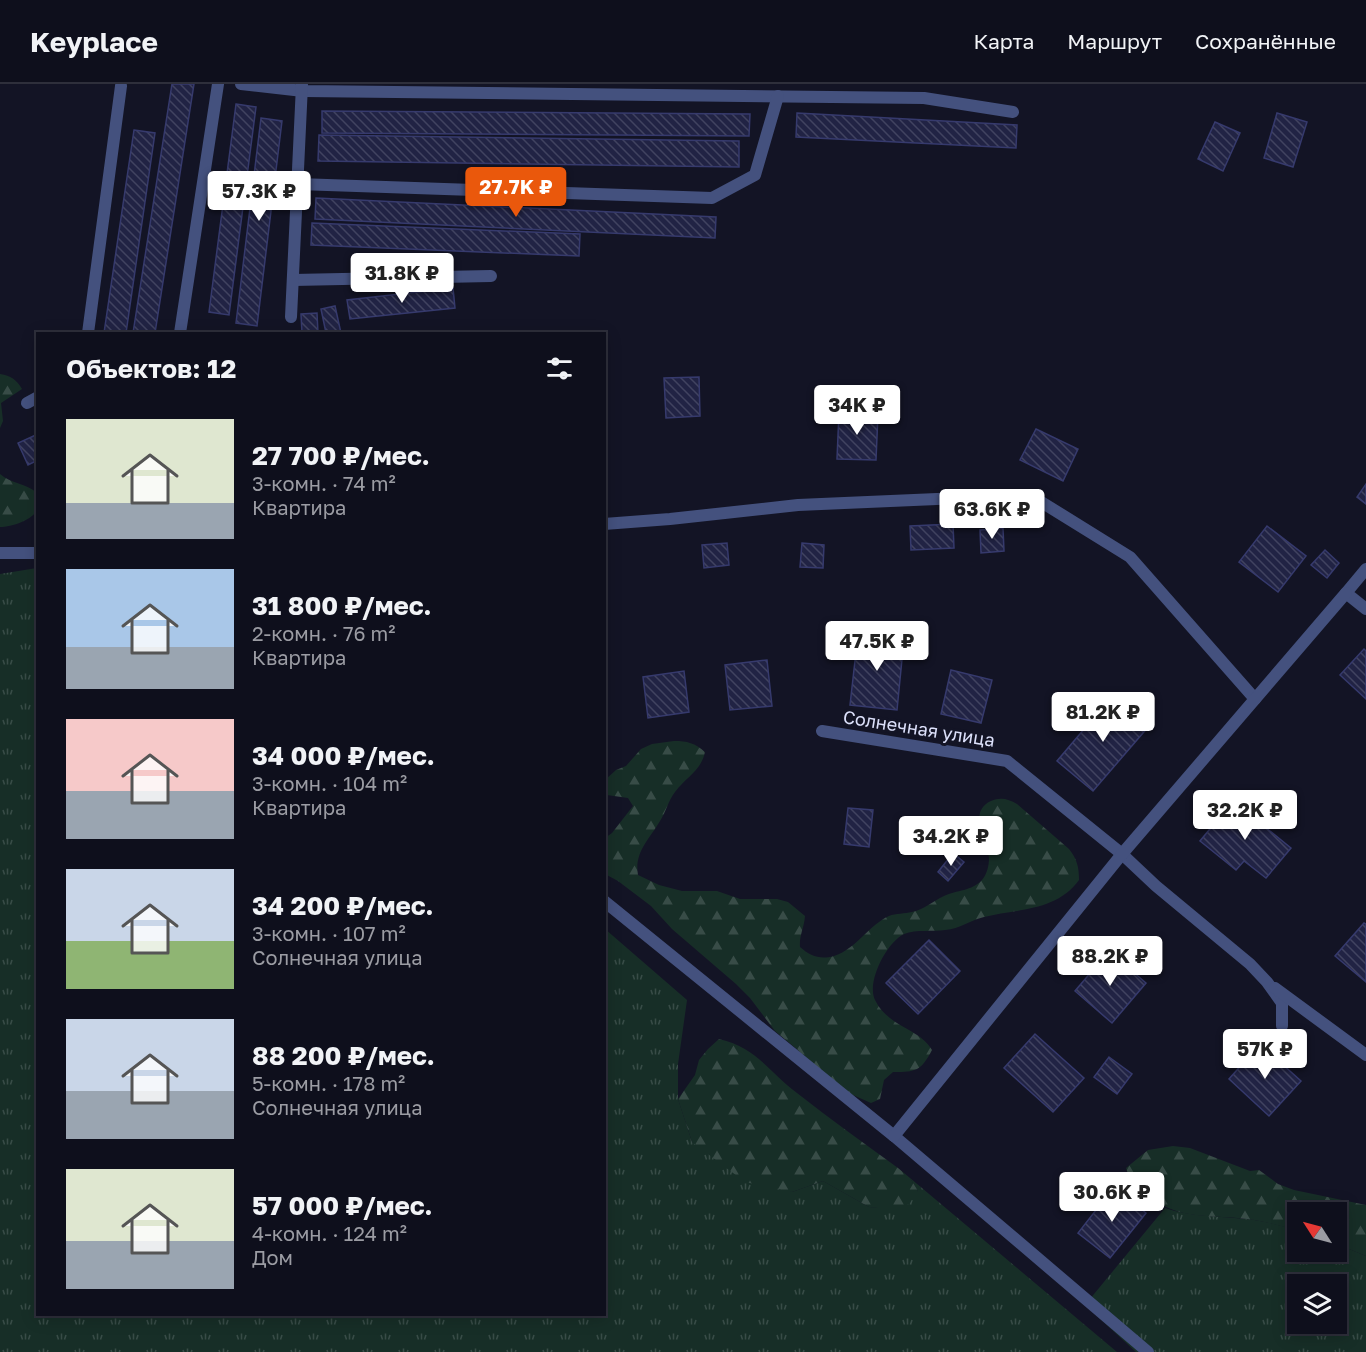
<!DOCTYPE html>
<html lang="ru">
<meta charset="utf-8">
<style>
:root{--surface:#0e0f1c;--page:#171825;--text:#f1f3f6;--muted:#9b9ca3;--line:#2e2f3b;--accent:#ea580c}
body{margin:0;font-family:"Golos Text",sans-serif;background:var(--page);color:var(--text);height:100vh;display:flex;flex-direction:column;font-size:22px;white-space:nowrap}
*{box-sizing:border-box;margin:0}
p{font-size:20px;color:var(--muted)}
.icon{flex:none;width:33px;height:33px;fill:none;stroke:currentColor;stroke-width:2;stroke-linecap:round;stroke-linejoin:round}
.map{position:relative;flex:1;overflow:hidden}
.drawer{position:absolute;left:36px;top:248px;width:570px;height:984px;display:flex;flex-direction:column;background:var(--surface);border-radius:0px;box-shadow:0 3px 15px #0003,0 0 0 2px var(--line)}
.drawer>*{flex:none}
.needle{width:39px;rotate:306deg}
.fabs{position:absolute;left:1287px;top:1118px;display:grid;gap:12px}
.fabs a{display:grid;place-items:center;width:60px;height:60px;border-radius:0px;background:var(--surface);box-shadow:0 3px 15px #0003,0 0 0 2px var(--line);font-size:30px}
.price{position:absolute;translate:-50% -51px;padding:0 14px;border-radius:6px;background:#fff;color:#222;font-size:20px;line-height:39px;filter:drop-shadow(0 2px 3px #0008)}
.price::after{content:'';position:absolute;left:50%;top:36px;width:18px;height:14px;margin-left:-9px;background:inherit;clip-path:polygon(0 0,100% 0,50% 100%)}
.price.active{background:var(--accent);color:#fff}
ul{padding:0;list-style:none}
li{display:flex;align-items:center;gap:18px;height:150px;padding:0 30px}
li span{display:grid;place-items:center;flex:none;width:168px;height:120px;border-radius:0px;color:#555}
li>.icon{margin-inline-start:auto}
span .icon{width:72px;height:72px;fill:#fffc;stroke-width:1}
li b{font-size:26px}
h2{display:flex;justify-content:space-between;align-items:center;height:72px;padding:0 30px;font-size:26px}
header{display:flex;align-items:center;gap:36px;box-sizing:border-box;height:84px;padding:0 30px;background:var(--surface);border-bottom:2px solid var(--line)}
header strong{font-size:28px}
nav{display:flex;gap:33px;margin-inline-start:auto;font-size:21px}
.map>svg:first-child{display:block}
</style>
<header>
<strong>Keyplace</strong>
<nav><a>Карта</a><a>Маршрут</a><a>Сохранённые</a></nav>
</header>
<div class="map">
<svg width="1366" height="1268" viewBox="0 0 1366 1268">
<defs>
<pattern id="grass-tufts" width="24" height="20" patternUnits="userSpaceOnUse" patternTransform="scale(1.5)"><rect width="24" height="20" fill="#172e27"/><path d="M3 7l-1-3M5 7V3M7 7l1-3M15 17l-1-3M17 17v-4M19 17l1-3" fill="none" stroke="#384c47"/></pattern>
<pattern id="forest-firs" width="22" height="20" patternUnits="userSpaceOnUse" patternTransform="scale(1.5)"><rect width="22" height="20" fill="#172e27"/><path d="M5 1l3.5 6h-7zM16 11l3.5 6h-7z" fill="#384c47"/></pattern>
<pattern id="building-back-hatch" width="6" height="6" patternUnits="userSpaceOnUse" patternTransform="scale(1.5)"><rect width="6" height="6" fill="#212344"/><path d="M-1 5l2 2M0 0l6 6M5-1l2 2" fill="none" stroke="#414360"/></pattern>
</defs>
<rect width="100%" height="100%" fill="#131425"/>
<!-- grass -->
<g fill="url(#grass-tufts)" fill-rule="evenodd">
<polygon points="37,484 38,1230 604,1230 605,845 687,916 678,980 678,1015 692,1058 792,1108 823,1097 869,1123 883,1124 918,1107 910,1094 1117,1268 0,1268 0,490"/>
<path d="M1165,1124C1191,1133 1218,1132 1245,1135C1262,1136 1281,1142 1297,1146L1298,1167H1336L1337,1160L1366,1172V1268H1136L1085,1221ZM1298,1200H1336V1239H1298Z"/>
</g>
<!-- forest -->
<g fill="url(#forest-firs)">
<path d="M0,290C11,292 16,295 22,305L1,319L3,337L0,344Z"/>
<path d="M0,390C11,400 26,399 37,409C37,413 39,420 38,424C34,436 11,443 0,443Z"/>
<path d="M674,657C687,657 695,659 705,668C701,687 686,693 675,708C668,717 666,728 660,737C649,756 634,768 638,791L659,801L682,807H717L740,815H777L788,818L805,832C804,844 799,852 800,863C810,872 820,876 834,872C856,865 869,841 889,832C896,829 905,830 912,828C925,825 933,817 944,812C957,806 972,807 982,796C987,790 989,782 989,774C987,756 967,728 991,717C1001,713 1008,715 1017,720L1069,765C1077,775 1079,783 1079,796C1057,827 1017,825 984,833C970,836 960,845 945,846C933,848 916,845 904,850C887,858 866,898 875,916C888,943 919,944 932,966C921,987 916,988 893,988L884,996L880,1015L871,1019L844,1007L804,973L798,966L775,947L750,914L736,900L672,845L651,822L618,797L605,790V754L612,749L633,722L628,714L607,711L605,708V696L616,686L626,682L641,665L652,660Z"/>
<path d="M719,955C757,964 768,987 797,1009C830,1035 864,1059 898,1084L910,1094L918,1107L909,1120L897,1126L869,1123L823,1097L792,1108L745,1098L692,1058L678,1015L695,991L699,976L708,965Z"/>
<path d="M1173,1062L1190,1064L1250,1087L1259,1086L1278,1100L1294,1106L1366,1121V1172L1337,1160L1336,1128H1298L1297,1146C1282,1142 1263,1137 1247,1135C1207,1130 1179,1137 1145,1110C1135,1102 1130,1097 1126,1084L1148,1066Z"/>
</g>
<!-- building -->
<g fill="url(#building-back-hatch)" stroke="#363a6d" stroke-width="1.5">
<polygon points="172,0 194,0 155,249 133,249"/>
<polygon points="236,20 256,23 229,231 209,228"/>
<polygon points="322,27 750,30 749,52 322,49"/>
<polygon points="797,29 1017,41 1016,64 796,53"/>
<polygon points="1277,29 1307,38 1293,83 1264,74"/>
<polygon points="261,34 282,37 257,242 236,239"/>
<polygon points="1215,38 1240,49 1223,87 1198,75"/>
<polygon points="134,46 155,49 126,249 104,249"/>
<polygon points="319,51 739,57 739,83 318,77"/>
<polygon points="316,114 716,133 715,154 315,135"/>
<polygon points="312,139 580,150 579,172 311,161"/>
<polygon points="453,204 455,224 350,235 347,216"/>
<polygon points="335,222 341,249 326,249 321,225"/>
<polygon points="317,229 318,249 302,249 301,230"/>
<polygon points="699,293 700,332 666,334 664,294"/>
<polygon points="839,328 878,330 876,376 837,375"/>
<polygon points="1036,345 1078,365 1063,397 1020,376"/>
<polygon points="38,350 38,376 28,381 18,359"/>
<polygon points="1366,400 1366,420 1357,413"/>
<polygon points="953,440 954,464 911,466 910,442"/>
<polygon points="1267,442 1306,472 1278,508 1239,478"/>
<polygon points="1003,444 1004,467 981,469 980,446"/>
<polygon points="727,459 729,481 704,484 702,461"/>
<polygon points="802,459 824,461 823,484 800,483"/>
<polygon points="1325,466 1339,479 1327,494 1311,481"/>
<polygon points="858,550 904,555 897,626 850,621"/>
<polygon points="1364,565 1366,567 1366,615 1340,591"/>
<polygon points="767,576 772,622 730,626 725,581"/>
<polygon points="951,586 992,596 981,639 941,630"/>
<polygon points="684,587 689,628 648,634 643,593"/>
<polygon points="1113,611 1149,642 1093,707 1057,677"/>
<polygon points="1233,717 1291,764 1266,794 1244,777 1236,786 1200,757"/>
<polygon points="848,724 873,726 869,763 844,760"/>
<polygon points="953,769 964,778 948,797 938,788"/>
<polygon points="1364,839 1366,840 1366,898 1335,872"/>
<polygon points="929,856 960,887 918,930 886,899"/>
<polygon points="1109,867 1146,899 1112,939 1075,907"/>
<polygon points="1035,950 1084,994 1053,1028 1004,984"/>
<polygon points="1260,960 1301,997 1269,1032 1229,995"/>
<polygon points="1109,973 1132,990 1117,1010 1094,993"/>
<polygon points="1114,1103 1146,1129 1110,1174 1078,1149"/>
</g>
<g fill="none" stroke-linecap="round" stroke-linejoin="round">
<!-- lane -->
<g stroke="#44517e" stroke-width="12">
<polyline points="241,0 303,7 924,14 1013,28"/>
<polyline points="298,100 712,114 755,91 778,12"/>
<polyline points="293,196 491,192"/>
<polyline points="291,233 302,1"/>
<polyline points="88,249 121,2"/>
<polyline points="180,249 218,0"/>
<polyline points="27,319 38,313"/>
<polyline points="604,440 670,435 798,421 1030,411 1130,473 1255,615"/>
<polyline points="1366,485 1346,509 1366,525"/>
<polyline points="1122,770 1156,802 1250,880 1267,898 1282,919 1282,942"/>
<polyline points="1275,904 1366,971"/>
</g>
<!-- street -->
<g stroke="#44517e" stroke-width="12">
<polyline points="0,469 38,469"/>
<polyline points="822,647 1007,677 1122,770"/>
<polyline points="604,817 894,1052 1148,1268"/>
<polyline points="894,1052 1122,770 1346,509"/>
</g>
</g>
<g text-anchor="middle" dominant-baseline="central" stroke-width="6" stroke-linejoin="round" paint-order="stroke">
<!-- street labels -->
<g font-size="18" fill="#dce0fa" stroke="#131425">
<text transform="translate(919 644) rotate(9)">Солнечная улица</text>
</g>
</g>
</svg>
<div class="fabs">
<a><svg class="needle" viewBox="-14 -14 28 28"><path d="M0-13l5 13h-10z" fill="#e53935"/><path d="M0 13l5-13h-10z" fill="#9b9ca3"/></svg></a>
<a><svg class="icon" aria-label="layers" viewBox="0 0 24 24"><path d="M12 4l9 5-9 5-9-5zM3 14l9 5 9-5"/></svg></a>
</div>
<b class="price active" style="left:516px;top:134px">27.7K ₽</b>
<b class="price" style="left:259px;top:138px">57.3K ₽</b>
<b class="price" style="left:402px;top:220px">31.8K ₽</b>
<b class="price" style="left:857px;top:352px">34K ₽</b>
<b class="price" style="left:992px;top:456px">63.6K ₽</b>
<b class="price" style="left:877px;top:588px">47.5K ₽</b>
<b class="price" style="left:1103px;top:659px">81.2K ₽</b>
<b class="price" style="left:1245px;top:757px">32.2K ₽</b>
<b class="price" style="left:951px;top:783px">34.2K ₽</b>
<b class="price" style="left:1110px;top:903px">88.2K ₽</b>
<b class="price" style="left:1265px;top:996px">57K ₽</b>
<b class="price" style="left:1112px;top:1139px">30.6K ₽</b>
<section class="drawer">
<h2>Объектов: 12<svg class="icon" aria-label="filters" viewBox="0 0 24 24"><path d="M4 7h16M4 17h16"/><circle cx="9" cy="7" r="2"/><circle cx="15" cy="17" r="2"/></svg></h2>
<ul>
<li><span style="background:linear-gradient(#dfe7d0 70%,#9aa5b1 0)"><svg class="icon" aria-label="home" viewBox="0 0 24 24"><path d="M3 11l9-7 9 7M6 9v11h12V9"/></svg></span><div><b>27 700 ₽/мес.</b><p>3-комн. · 74 m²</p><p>Квартира</p></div></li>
<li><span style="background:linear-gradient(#a9c7e8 65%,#9aa5b1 0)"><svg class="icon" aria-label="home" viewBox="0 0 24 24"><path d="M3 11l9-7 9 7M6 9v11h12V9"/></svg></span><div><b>31 800 ₽/мес.</b><p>2-комн. · 76 m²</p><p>Квартира</p></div></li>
<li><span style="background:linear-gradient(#f6c9c9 60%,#9aa5b1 0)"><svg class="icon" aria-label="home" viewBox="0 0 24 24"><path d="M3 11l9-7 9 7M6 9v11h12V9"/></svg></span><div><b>34 000 ₽/мес.</b><p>3-комн. · 104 m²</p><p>Квартира</p></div></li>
<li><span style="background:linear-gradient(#c9d6e8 60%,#8fb573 0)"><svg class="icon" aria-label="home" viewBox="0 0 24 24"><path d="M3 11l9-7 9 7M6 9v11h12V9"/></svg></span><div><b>34 200 ₽/мес.</b><p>3-комн. · 107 m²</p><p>Солнечная улица</p></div></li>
<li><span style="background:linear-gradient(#c9d6e8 60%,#9aa5b1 0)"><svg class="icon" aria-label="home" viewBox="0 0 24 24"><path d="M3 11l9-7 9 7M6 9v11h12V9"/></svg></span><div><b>88 200 ₽/мес.</b><p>5-комн. · 178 m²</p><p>Солнечная улица</p></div></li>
<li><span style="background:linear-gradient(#dfe7d0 60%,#9aa5b1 0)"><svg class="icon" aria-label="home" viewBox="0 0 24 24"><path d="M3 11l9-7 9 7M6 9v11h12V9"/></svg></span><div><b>57 000 ₽/мес.</b><p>4-комн. · 124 m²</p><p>Дом</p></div></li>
</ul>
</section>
</div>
